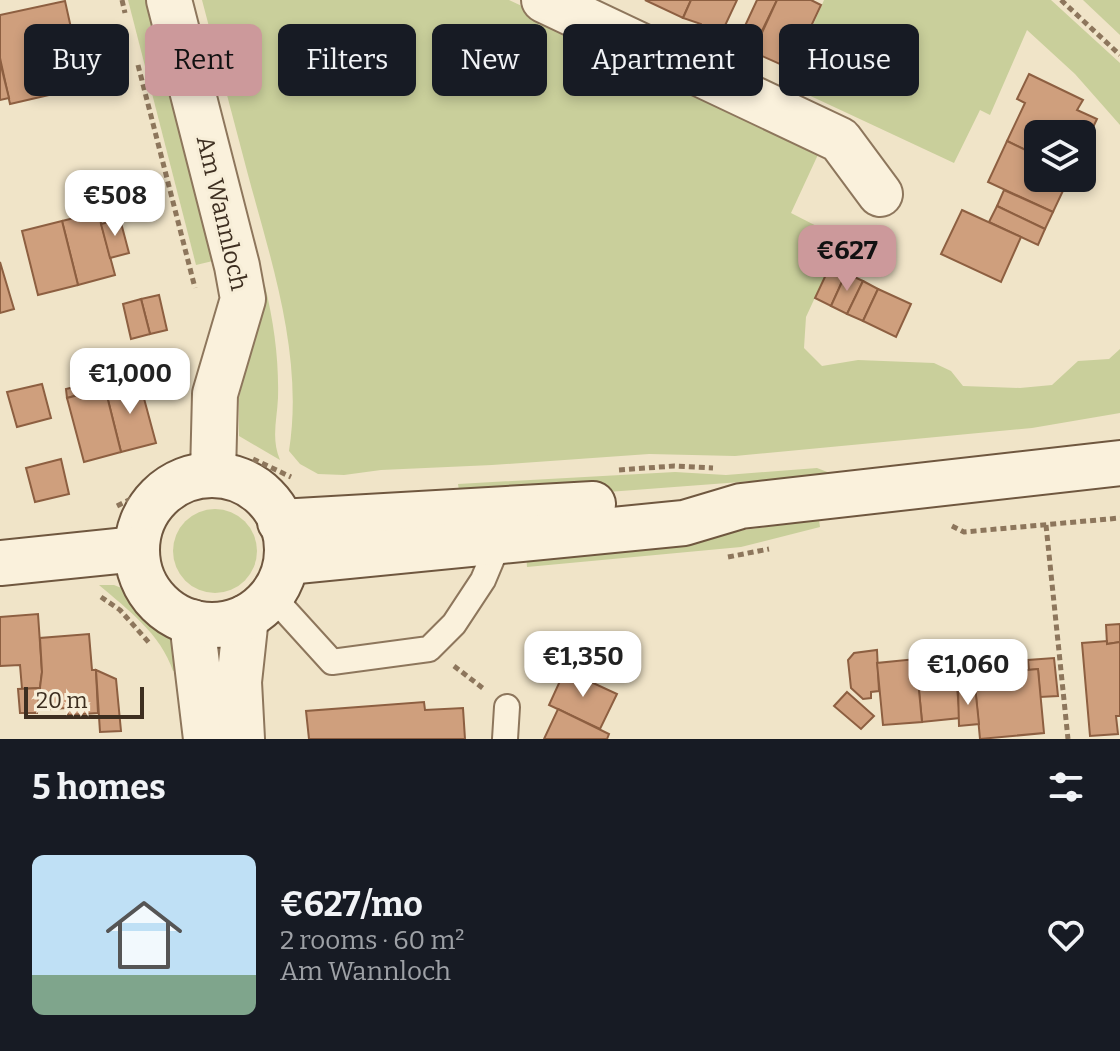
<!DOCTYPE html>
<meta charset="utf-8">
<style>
:root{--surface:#171b24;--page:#20242c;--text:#f1f3f6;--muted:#9ea1a6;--accent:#cc999b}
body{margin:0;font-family:Bitter,serif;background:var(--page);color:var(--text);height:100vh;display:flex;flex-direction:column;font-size:30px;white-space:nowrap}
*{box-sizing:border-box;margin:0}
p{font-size:26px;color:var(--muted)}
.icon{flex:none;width:44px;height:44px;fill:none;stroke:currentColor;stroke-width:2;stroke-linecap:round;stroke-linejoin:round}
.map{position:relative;height:739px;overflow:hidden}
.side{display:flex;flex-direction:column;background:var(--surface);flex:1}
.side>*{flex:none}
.hud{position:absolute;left:24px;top:24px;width:1072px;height:72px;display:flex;gap:16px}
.tools{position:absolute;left:1024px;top:120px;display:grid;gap:16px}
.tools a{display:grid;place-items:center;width:72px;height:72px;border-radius:12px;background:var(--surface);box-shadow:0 4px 12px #0003;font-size:40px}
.scale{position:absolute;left:24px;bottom:20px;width:120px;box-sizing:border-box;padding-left:8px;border:4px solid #3d2e20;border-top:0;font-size:22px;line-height:28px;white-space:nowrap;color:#3d2e20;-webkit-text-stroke:6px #f7eed8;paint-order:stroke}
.price{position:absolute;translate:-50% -68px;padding:0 18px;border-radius:16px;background:#fff;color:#222;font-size:26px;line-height:52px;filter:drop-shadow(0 2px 4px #0008)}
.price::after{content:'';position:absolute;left:50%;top:48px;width:24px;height:18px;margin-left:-12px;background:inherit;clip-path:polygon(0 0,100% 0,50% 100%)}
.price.selected{background:var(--accent);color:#111}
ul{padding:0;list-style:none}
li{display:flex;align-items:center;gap:24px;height:200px;padding:0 32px}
li span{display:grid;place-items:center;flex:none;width:224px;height:160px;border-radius:12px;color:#555}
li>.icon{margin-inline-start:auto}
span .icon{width:96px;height:96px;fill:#fffc;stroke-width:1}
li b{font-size:34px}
h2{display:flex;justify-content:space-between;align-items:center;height:96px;padding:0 32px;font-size:34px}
.chip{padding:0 28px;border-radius:12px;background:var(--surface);box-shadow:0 4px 12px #0003;font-size:28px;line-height:72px}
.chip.selected{background:var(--accent);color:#111}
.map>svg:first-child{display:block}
</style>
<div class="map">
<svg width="1120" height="739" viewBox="0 0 1120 739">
<rect width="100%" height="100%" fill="#f0e4c8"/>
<!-- green -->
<g fill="#c9cf9b">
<polygon points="128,0 149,0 217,260 196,265"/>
<path d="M202,0H509L822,146L791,213L842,239L806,317L804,348L822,366L858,360L934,363L951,371L963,386L1020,388L1052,385L1078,361L1109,359L1120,349V413L1032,428L735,456L649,454L492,465L381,470L344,475L318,474L300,464L289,451C304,356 271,261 247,171C232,114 217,57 202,0Z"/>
<polygon points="824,0 1051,0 1120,63 1120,125 1075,74 1027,30 990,115 980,110 954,163 787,85"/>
<polygon points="1083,0 1120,0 1120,35"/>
<path d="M265,286C274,323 279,360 278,398C277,420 271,438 280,460L239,436V398L256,325L253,289Z"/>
<polygon points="817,468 835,475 461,503 458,484 675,472 726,475"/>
<circle cx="215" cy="551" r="42"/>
<polygon points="819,520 820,527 741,547 527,567 526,553 729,532"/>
<path d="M99,585H114L134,593L171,628L188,667L173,671C161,634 127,609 99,585Z"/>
</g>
<!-- building -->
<g fill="#cf9f7d" stroke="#8d5f41" stroke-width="2">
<polygon points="645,0 691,0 683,18"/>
<polygon points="691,0 737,0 722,32 706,38 701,24 683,18"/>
<polygon points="757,0 777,0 760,35 744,28"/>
<polygon points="777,0 811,0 821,5 791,69 753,52"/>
<polygon points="65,1 77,55 42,63 49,95 10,104 0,58 0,15"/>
<polygon points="0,62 9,98 0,100"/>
<polygon points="1029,74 1083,100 1077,110 1097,119 1082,150 1082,134 1038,134 1038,156 1007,141 1025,103 1017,99"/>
<polygon points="1007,141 1038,156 1038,178 1069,178 1053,212 988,182"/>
<polygon points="1004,190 1053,212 1045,229 997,206"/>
<polygon points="997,206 1045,229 1038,245 989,222"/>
<polygon points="962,210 1021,237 1001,282 941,254"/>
<polygon points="98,212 115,275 78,285 62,221"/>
<polygon points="120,219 129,253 110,258 101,224"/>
<polygon points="62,221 78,285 38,295 22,231"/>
<polygon points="0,262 14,309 0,313"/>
<polygon points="830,266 846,273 831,306 815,298"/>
<polygon points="846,273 863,281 847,314 831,306"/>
<polygon points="863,281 878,289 863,321 847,314"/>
<polygon points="878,289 911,304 896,337 863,321"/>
<polygon points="159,295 167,330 150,334 141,299"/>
<polygon points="141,299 150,334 131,339 123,304"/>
<polygon points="103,380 105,388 67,398 66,389"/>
<polygon points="139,380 156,443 121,452 105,388"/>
<polygon points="42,384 51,418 17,427 7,392"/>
<polygon points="105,388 121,452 84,462 67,398"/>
<polygon points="61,459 69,494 35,502 26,468"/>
<polygon points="38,614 42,672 40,688 22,689 20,665 0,666 0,617"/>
<polygon points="1120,624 1120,642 1107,644 1106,625"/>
<polygon points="89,634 92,670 96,670 98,713 68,715 67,708 37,710 42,672 40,638"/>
<polygon points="1107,641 1107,644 1120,642 1120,716 1116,716 1118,734 1090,736 1082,643"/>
<polygon points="877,650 879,691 871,692 871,698 863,699 851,688 848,660 854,653"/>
<polygon points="954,656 960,718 922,722 916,659"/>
<polygon points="1054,658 1058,696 1040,697 1038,669 1029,670 1028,660"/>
<polygon points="916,659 922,722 883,725 877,663"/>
<polygon points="1038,669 1044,733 980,739 974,675"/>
<polygon points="96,670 116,679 121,731 100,732"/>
<polygon points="565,670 617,694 600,729 549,705"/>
<polygon points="975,686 979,724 959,726 958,688"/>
<polygon points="40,688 37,713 20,713 18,689"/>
<polygon points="847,692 874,716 861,729 834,706"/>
<polygon points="424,702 425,710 463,708 465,739 309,739 306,711"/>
<polygon points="558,709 609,734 607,739 544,739"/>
</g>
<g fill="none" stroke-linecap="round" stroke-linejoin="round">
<defs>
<g id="service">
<polyline points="272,596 332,662 429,649 454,624 483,580 499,542"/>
<polyline points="505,739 507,707"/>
</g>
<g id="minor">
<polyline points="169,0 237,266 243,299 215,394 213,474"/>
<polyline points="544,0 840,140 880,194"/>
<polyline points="192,622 206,739"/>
<polyline points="242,739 239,682 246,617"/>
</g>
<g id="secondary">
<circle cx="212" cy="550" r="75"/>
<polyline points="280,522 593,504"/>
<polyline points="287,562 684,523 741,506 1120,463"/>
<polyline points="0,563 137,549"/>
</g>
</defs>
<!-- service casing -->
<use href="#service" stroke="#8d765c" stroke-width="28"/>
<!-- minor casing -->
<use href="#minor" stroke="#8d765c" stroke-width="48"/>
<!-- secondary casing -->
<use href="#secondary" stroke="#6f573f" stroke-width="48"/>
<!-- path -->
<g stroke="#8d765c" stroke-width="5" stroke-dasharray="6 4" stroke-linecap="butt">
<polyline points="122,0 125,13"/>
<polyline points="1061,0 1120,55"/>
<polyline points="138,65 195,288"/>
<polyline points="253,459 291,477"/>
<polyline points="619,470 674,466 713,468"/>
<polyline points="117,506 139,495 171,469"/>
<polyline points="1046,525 1068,739"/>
<polyline points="952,526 964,532 1120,518"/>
<polyline points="728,557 769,549"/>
<polyline points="101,597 120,610 151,645"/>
<polyline points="454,666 484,689"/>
</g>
<!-- service -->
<use href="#service" stroke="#faf1dc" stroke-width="24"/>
<!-- minor -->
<use href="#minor" stroke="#faf1dc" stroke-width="44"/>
<!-- secondary -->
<use href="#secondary" stroke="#faf1dc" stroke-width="44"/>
</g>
<g text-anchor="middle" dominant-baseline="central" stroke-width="6" stroke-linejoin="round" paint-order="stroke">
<!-- street labels -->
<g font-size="24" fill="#3d2e20" stroke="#f7eed8">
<text transform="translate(222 213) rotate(77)">Am Wannloch</text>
</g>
</g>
</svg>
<div class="tools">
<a><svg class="icon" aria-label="layers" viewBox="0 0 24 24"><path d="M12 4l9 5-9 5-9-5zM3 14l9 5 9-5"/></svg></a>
</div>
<div class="scale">20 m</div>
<b class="price" style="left:115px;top:238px">€508</b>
<b class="price selected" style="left:847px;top:293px">€627</b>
<b class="price" style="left:130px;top:416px">€1,000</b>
<b class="price" style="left:583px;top:699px">€1,350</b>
<b class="price" style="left:968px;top:707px">€1,060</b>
<div class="hud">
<a class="chip">Buy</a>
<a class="chip selected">Rent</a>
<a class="chip">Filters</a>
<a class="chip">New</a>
<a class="chip">Apartment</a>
<a class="chip">House</a>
</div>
</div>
<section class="side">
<h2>5 homes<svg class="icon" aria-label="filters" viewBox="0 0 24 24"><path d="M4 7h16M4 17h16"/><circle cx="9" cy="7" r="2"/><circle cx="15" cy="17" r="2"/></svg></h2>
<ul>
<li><span style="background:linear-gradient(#bfe0f5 75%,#7fa58c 0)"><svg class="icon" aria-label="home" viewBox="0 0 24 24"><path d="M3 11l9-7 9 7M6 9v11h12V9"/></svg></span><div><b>€627/mo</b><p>2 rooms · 60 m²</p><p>Am Wannloch</p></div><svg class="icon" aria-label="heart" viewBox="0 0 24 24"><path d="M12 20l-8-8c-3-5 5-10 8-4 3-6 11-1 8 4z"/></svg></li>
</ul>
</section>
